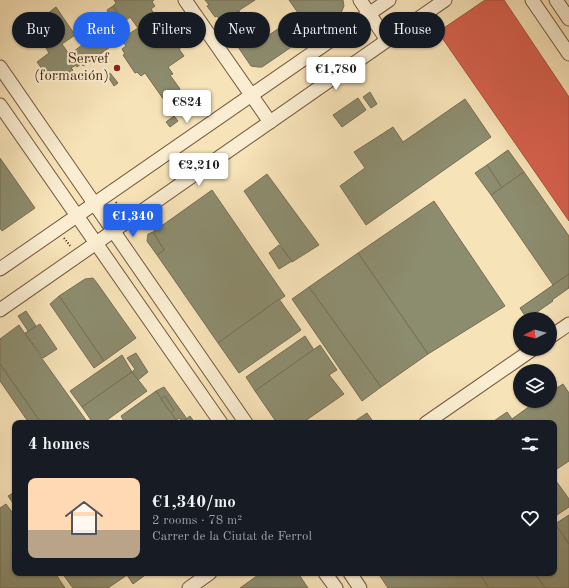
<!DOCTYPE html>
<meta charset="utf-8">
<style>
:root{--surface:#171b24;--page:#242831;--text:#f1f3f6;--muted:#9ea1a6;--accent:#2563eb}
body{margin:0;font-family:"Old Standard TT",serif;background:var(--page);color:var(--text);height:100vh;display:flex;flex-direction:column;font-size:15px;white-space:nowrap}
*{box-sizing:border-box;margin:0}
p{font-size:13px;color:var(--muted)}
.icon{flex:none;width:22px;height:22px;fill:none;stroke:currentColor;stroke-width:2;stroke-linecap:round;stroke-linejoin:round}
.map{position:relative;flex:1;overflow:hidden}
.details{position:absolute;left:12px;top:420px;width:545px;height:156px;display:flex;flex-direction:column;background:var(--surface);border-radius:8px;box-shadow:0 1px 3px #0004}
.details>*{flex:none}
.hud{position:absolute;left:12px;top:12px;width:545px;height:36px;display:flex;gap:8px}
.needle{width:26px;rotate:264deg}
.fabs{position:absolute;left:513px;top:312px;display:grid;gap:8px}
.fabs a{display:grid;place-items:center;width:44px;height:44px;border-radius:50%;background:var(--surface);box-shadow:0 1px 3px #0004;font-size:20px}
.price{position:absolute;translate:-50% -34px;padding:0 9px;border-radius:4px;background:#fff;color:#222;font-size:13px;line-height:26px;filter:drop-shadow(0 1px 2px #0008)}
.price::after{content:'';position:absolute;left:50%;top:24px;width:12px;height:9px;margin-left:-6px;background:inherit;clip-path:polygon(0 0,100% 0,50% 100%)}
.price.current{background:var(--accent);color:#fff}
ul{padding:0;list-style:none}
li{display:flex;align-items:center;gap:12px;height:100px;padding:0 16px}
li span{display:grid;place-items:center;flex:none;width:112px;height:80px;border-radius:8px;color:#555}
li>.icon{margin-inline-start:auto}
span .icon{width:48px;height:48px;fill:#fffc;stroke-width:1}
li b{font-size:17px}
h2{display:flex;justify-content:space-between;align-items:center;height:48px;padding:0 16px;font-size:17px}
.chip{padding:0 14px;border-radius:18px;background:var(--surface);box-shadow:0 1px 3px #0004;font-size:14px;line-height:36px}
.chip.current{background:var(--accent);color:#fff}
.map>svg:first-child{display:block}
</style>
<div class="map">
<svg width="569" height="588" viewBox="0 0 569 588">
<rect width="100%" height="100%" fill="#f7e3b8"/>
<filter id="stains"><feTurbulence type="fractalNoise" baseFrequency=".005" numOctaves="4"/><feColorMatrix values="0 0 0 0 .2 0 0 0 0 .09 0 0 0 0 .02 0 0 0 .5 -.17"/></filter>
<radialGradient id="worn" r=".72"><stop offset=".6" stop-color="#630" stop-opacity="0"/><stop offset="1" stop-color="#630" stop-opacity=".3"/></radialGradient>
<!-- shops -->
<polygon fill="#d6604d" stroke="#ac4f3c" points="485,0 504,0 569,97 569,221 438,32"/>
<!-- industry -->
<g fill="#8c8c6e" stroke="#786e53">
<polygon points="114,0 154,0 152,2 155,6 151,9 160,23 164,20 167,24 170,23 182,41 180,42 183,46 179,49 184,56 168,67 173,74 170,75 180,89 164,100 145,73 141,76 137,72 135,73 123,55 125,54 122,49 126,46 121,39 138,28 130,17 124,22 113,6 116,3"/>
<polygon points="205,0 255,0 221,22 217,16 215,17 207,6 209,5"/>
<polygon points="289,0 343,0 344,6 341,13 312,33"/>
<polygon points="113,6 124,22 118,25 126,36 83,66 82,63 77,67 69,55 82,45 75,35 108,12 107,10"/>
<polygon points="56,7 75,35 62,44 76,65 71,68 73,70 57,81 49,70 45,73 37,62 49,53 46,48 56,42 45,26 52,21 47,14"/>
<polygon points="239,11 262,40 299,14 312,33 262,67 258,67 251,66 221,22"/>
<polygon points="110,73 118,83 114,86 107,75"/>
<polygon points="370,92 377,104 371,108 363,97"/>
<polygon points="358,98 366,110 342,127 333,115"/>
<polygon points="465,99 491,137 366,225 340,186 365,168 354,152 393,127 403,142"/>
<polygon points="174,116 178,121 170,127 166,122"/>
<polygon points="508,150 524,172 502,188 487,165"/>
<polygon points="0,158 35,208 2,231 0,228"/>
<polygon points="487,165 502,188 491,195 475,173"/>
<polygon points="524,172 569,236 569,274 553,285 491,195"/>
<polygon points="267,174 319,245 292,262 244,191"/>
<polygon points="212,190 285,296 218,343 157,255 164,250 153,232"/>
<polygon points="434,201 505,306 428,354 358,253"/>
<polygon points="153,232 164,250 157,255 147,241 148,234"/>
<polygon points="279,245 292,261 279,269 269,253"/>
<polygon points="358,253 428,354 381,387 309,287"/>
<polygon points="569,274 569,286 568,287 569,288 552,300 553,301 527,319 520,308"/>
<polygon points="93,278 97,283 136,338 104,361 59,296 85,279"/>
<polygon points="309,287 381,387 362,401 292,299"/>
<polygon points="59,296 104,361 94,368 50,304"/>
<polygon points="279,299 301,330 239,373 218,343"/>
<polygon points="26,311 36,326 28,331 18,316"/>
<polygon points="40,324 57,349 43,358 25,333"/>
<polygon points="19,325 43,360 88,423 41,423 0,364 0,339"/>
<polygon points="305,336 314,350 255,391 246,377"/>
<polygon points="320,345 337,370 329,375 344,394 305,421 307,423 277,423 255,391"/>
<polygon points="136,353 148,372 138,380 132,372 135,369 127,358"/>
<polygon points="122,355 132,372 82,407 70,391"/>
<polygon points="0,364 41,423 29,423 0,381"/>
<polygon points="132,372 147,391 103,423 93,423 82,407"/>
<polygon points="563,384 569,393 569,461 554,471 554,423 515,423 512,419 537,401 550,401 550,392"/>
<polygon points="164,387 187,419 182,422 180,418 176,420 171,413 174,410 165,396 161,399 156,391"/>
<polygon points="156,391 176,420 172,423 125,423 121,416"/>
<polygon points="165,396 174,410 171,413 161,399"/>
<polygon points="507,412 515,423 491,423"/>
<polygon points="367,413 374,423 352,423"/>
<polygon points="190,416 195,423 183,423 182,422"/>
<polygon points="554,478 569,499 569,507 554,517"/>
<polygon points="15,492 15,506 8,496"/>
<polygon points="6,504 15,516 15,573 55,573 65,588 0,588 0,508"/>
<polygon points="569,515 569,544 555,524"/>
<polygon points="555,524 569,544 569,588 545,588 535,573 554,573 554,525"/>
<polygon points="62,573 125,573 127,575 108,588 73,588"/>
<polygon points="129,573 148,573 133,584 127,575"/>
<polygon points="261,573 298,573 308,588 240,588"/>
<polygon points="378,573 479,573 489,588 388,588"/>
<polygon points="485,573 534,573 545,588 489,588 481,576"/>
</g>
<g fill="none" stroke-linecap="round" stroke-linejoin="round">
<defs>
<g id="minor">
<polyline points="185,0 270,122"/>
<polyline points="360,0 387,40"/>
<polyline points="532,0 569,54"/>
<polyline points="556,0 569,19"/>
<polyline points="0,67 246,423"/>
<polyline points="0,105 221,423"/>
<polyline points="0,269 389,0"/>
<polyline points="0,310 445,0"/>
<polyline points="550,337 569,324"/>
<polyline points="426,423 533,349"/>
<polyline points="325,573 336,588"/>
<polyline points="350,573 360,588"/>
<polyline points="189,588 210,573"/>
</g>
</defs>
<!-- minor casing -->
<use href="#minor" stroke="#74563d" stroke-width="15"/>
<!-- path -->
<g stroke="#492714" stroke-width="2" stroke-dasharray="1 2" stroke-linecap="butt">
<polyline points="317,63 324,73"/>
<polyline points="116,202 123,211"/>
<polyline points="64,238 71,247"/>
</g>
<!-- minor -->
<use href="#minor" stroke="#faedd1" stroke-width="13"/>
</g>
<!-- markers -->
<circle fill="#8f2418" stroke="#faedd1" stroke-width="1.5" cx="117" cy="68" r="4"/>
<g text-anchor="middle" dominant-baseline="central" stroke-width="4" stroke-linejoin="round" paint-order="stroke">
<!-- poi labels -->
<g font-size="15" fill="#492714" stroke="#faedd1" text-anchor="end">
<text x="109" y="59">Servef<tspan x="109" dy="17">(formación)</tspan></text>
</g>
</g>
<rect width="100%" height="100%" filter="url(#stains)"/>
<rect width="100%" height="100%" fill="url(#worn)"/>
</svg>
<div class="fabs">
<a><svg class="needle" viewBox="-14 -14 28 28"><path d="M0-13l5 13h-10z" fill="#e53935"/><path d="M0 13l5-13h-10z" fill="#9ea1a6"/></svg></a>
<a><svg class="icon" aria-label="layers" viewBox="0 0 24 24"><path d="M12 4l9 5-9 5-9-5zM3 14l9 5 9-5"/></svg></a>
</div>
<b class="price" style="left:336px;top:91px">€1,780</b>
<b class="price" style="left:187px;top:124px">€824</b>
<b class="price" style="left:199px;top:187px">€2,210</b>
<b class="price current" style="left:133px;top:238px">€1,340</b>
<div class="hud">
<a class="chip">Buy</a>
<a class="chip current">Rent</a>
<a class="chip">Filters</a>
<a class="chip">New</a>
<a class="chip">Apartment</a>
<a class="chip">House</a>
</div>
<section class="details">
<h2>4 homes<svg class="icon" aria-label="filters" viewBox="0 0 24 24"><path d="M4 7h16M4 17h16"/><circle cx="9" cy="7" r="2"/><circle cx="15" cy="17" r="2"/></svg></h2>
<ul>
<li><span style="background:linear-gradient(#ffd9b3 65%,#b9a48a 0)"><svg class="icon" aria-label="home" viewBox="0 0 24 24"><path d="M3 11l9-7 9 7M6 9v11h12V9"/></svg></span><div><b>€1,340/mo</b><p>2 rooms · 78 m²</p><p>Carrer de la Ciutat de Ferrol</p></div><svg class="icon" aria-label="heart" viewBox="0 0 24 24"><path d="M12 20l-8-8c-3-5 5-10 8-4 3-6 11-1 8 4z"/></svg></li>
</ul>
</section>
</div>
